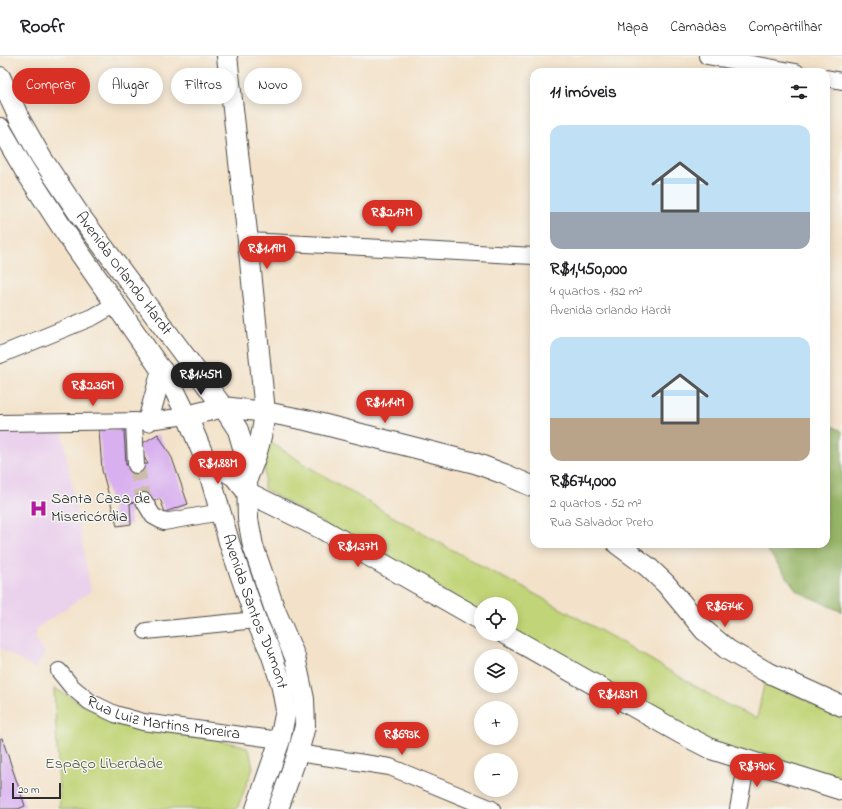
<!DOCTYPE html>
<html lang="pt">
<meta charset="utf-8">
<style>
:root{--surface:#fff;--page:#f2f2f2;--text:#202124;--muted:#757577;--line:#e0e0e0;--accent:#d93025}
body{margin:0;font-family:"Indie Flower",sans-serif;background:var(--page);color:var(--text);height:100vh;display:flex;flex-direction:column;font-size:15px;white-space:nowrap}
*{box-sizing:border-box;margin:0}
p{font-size:13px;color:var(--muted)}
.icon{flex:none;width:22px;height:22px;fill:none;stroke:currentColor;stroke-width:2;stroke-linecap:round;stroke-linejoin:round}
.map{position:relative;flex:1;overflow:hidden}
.panel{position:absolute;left:530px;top:12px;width:300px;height:480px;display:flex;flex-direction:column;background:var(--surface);border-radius:12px;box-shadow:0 2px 10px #0003}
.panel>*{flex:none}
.top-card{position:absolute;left:12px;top:12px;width:380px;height:36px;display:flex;gap:8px}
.tools{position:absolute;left:474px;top:541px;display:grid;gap:8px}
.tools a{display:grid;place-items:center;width:44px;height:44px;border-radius:50%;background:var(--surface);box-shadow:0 2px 10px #0003;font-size:20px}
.scale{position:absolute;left:12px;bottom:10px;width:49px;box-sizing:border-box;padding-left:4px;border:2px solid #2b2b2b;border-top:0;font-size:11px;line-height:14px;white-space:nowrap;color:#2b2b2b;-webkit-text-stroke:3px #f6f6f2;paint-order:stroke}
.price{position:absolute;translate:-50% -34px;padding:0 9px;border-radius:14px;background:var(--accent);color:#fff;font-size:13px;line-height:26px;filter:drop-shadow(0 1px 2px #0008)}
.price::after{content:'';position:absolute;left:50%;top:24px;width:12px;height:9px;margin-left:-6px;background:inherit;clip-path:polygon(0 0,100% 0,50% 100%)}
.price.current{background:#222;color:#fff}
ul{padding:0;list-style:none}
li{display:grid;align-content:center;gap:8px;height:212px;padding:0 20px}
li span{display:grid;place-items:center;height:124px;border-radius:12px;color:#555}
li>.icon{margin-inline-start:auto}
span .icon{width:72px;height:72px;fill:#fffc;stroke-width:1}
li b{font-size:17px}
h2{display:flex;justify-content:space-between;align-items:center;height:48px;padding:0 20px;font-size:17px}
.pill{padding:0 14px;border-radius:18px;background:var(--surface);box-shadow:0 2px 10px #0003;font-size:14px;line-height:36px}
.pill.current{background:var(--accent);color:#fff}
header{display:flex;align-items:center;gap:24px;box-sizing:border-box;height:56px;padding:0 20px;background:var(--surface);border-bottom:1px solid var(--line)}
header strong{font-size:19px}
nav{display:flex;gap:22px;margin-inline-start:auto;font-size:14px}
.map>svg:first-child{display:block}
</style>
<header>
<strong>Roofr</strong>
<nav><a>Mapa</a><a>Camadas</a><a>Compartilhar</a></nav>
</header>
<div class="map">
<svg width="842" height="753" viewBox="0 0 842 753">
<rect width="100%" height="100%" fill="#f6f6f2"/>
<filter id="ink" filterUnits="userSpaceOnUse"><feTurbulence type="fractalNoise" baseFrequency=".025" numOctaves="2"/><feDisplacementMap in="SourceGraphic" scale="8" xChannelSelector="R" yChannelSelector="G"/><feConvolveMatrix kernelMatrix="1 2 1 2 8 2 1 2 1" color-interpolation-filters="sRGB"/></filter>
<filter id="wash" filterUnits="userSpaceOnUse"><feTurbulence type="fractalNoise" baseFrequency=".012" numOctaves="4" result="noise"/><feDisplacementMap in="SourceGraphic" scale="16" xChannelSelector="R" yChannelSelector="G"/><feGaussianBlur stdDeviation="0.9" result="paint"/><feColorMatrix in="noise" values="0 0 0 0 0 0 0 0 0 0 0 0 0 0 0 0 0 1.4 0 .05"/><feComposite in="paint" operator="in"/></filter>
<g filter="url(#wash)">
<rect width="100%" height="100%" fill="#f3e2c9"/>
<!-- built -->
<polygon fill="#ead1ec" points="61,368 91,535 37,572 35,584 45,597 35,613 0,592 0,370"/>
<!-- green -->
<g fill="#c1d477" stroke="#768051">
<polygon points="266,383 304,408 390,459 494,517 524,532 621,586 727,649 757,662 765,624 842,662 842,721 711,689 511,575 511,548 481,548 481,557 264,433"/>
<polygon points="54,632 108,663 241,689 247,692 250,697 253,712 237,753 60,753"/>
</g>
<!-- forest -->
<polygon fill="#98b668" stroke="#62704a" points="826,367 842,375 842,556 797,535 763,488 826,488"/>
<g id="blocks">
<!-- building -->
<g fill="#d8afef">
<polygon points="124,373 126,409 148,408 138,390 158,378 172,402 188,448 165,456 160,443 130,447 131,468 117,470 102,414 99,374"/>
<polygon points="2,682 25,750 18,753 0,753 0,683"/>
</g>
</g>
</g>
<g filter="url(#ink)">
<use href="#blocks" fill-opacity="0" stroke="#494643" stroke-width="1"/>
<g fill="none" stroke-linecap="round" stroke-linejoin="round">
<!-- minor-tunnel -->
<polyline stroke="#cbbda9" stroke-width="16" stroke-dasharray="16 8" stroke-linecap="butt" points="136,409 144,445"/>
<defs>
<g id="minor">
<polyline points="707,0 796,16"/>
<polyline points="826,22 842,25"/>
<polyline points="248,185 534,200"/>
<polyline points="0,299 93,261 116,248"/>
<polyline points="134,365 136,409"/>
<polyline points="0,367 148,365 187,360"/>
<polyline points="144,445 153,460 164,466 221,456"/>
<polyline points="146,575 256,564"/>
<path id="s1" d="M59,615L72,631L90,646L115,658L143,666L280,684"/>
<polyline points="298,697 390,711 492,753"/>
<polyline points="738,753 747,706"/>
</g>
<g id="major">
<path d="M227,0L248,185L265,356C262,380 258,397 248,420"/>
<path id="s2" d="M0,21L20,64L41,101L81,161L223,351L238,374L244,395L247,422L248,463L253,490L275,554L295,601L304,643L305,670L298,697L278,753"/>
<path id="s3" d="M0,72L24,113L63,173L173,331L187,360L205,403L230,489L256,564L271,597L281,627L286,654L280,684L256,753"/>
<polyline points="187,360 223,351 265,356 306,364 475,407 504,418 534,431"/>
<polyline points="148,365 162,314"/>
<polyline points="205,403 234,420 247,436 322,473 481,564"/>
<polyline points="617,488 648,511 666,528 704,574 728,594 765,615 842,650"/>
<polyline points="505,578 680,677 711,693 842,734"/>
</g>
</defs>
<!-- minor casing -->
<use href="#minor" stroke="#494643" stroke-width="18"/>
<!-- major casing -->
<use href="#major" stroke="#494643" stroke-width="22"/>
<!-- minor -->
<use href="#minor" stroke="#fff" stroke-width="16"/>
<!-- major -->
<use href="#major" stroke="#fff" stroke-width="20"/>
</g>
</g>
<!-- icons -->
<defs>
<symbol id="hospital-bare" viewBox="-9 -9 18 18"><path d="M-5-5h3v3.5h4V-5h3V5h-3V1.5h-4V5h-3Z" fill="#b5179e" stroke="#f6f6f2" stroke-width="2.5" paint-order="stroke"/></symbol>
</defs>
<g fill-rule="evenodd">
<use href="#hospital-bare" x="26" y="440" width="25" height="25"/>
</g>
<g text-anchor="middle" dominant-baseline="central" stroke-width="3" stroke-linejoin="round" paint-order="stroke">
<!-- street labels -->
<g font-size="16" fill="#2b2b2b" stroke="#f6f6f2">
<text stroke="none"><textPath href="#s2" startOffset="233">Avenida Orlando Hardt</textPath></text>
<text stroke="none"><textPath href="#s3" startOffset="551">Avenida Santos Dumont</textPath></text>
<text stroke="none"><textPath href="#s1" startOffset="120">Rua Luiz Martins Moreira</textPath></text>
</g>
<!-- poi labels -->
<g font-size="16" fill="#2b2b2b" stroke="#f6f6f2" text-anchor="start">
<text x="51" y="443">Santa Casa de<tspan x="51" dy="18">Misericórdia</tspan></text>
</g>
<!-- park labels -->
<g font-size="16" fill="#50553e" stroke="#f6f6f2">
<text x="104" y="708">Espaço Liberdade</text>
</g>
</g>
</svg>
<div class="tools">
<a><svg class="icon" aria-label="locate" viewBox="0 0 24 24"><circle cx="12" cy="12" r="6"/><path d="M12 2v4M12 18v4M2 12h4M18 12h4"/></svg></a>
<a><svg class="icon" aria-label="layers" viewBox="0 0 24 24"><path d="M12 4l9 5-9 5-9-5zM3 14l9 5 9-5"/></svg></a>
<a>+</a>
<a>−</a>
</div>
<div class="scale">20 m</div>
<b class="price" style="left:392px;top:178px">R$2.17M</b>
<b class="price" style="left:267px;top:214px">R$1.19M</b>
<b class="price current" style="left:201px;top:340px">R$1.45M</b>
<b class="price" style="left:93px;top:351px">R$2.36M</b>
<b class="price" style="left:385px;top:368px">R$1.14M</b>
<b class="price" style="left:218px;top:429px">R$1.88M</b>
<b class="price" style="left:358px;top:512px">R$1.37M</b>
<b class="price" style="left:725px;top:572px">R$674K</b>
<b class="price" style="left:618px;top:660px">R$1.83M</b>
<b class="price" style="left:402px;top:700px">R$693K</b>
<b class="price" style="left:757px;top:732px">R$790K</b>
<div class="top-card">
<a class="pill current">Comprar</a>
<a class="pill">Alugar</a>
<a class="pill">Filtros</a>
<a class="pill">Novo</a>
</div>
<section class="panel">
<h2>11 imóveis<svg class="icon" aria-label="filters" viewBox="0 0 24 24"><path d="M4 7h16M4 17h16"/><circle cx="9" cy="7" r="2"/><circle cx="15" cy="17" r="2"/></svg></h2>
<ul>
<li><span style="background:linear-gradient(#bfe0f5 70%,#9aa5b1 0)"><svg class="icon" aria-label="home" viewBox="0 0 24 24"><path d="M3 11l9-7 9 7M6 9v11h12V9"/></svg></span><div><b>R$1,450,000</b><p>4 quartos · 132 m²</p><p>Avenida Orlando Hardt</p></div></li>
<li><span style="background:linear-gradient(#bfe0f5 65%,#b9a48a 0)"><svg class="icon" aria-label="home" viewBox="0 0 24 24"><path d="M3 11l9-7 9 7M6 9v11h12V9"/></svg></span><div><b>R$674,000</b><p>2 quartos · 52 m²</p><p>Rua Salvador Preto</p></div></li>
</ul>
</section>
</div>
